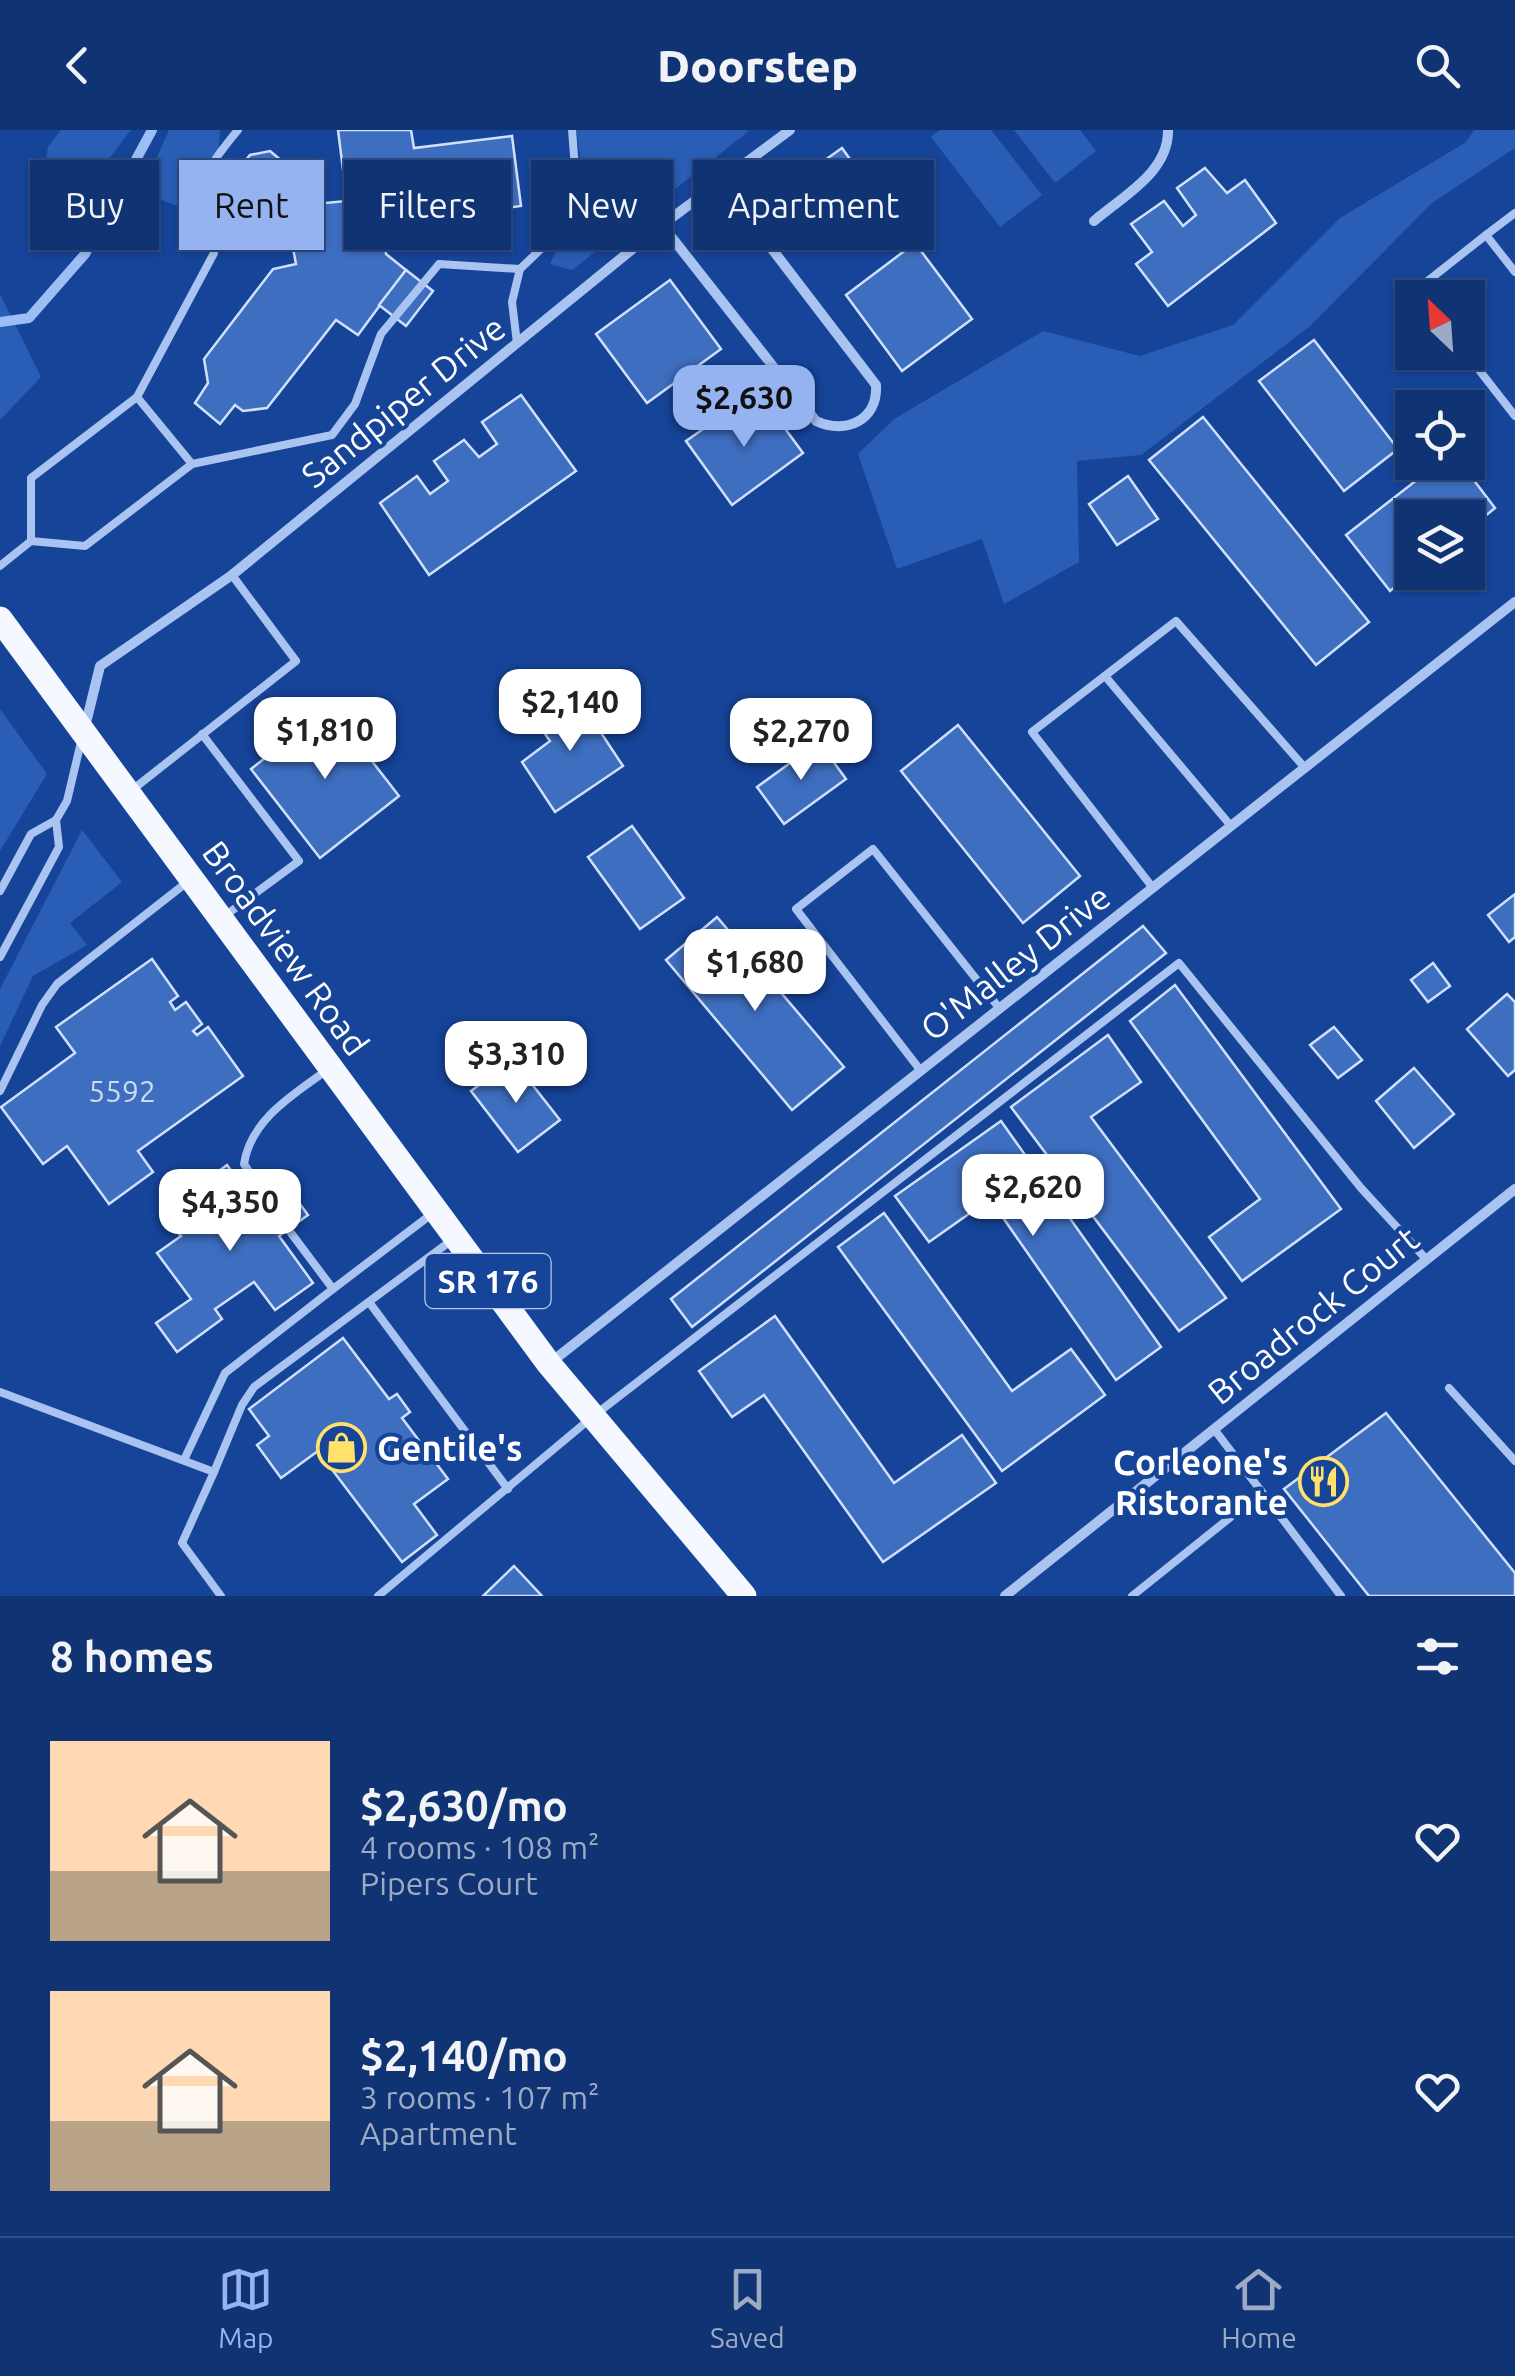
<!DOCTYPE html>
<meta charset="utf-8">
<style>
:root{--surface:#103373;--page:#1e3f7b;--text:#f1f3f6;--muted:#9caac4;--line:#304e85;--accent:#95b2f1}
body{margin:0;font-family:Ubuntu,sans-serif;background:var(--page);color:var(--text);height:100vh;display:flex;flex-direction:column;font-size:38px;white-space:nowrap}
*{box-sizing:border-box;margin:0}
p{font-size:32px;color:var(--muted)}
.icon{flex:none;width:55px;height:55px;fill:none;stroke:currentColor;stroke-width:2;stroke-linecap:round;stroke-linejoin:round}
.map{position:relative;height:1466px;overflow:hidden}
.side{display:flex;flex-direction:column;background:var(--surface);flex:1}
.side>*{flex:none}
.banner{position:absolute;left:30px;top:30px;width:1000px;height:90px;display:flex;gap:20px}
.needle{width:65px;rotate:335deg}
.controls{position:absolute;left:1395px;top:150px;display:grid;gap:20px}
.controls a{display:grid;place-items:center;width:90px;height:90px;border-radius:0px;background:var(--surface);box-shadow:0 2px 8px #0004,0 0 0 2px var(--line);font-size:50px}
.price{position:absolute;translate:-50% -85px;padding:0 22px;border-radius:20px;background:#fff;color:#222;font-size:32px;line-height:65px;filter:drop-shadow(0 2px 5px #0008)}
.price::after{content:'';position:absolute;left:50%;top:60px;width:30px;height:22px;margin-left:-15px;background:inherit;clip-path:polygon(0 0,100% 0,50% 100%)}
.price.current{background:var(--accent);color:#111}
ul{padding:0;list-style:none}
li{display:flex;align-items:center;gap:30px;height:250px;padding:0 50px}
li span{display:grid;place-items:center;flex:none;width:280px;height:200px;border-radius:0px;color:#555}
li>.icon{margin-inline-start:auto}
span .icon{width:120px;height:120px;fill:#fffc;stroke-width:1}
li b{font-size:42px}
h2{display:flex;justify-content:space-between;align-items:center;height:120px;padding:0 50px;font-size:42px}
.chip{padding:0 35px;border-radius:0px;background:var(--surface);box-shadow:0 2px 8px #0004,0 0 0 2px var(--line);font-size:35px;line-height:90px}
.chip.current{background:var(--accent);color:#111}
header{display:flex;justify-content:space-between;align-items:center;height:130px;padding:0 50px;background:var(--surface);font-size:45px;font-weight:800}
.tab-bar{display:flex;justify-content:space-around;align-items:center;height:140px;border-top:2px solid var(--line);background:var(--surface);font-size:28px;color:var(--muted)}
.tab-bar a{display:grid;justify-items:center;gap:5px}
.tab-bar .current{color:var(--accent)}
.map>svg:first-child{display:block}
</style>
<header><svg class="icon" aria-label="back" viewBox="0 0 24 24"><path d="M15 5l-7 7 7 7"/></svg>Doorstep<svg class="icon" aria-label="search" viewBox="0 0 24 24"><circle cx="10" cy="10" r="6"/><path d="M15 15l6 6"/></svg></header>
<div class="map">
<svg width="1515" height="1466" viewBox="0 0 1515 1466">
<rect width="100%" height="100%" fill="#164499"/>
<!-- green -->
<g fill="#295db6">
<polygon points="61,0 131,0 87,57 36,93 48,17"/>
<polygon points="169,0 220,0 217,52 181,77 141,63"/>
<polygon points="576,0 747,0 749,1 572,140 550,134 585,57"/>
<polygon points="940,0 991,0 1042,65 1000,97 931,7"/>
<polygon points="1014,0 1080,0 1096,21 1055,53"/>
<polygon points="1474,0 1515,0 1515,18 1432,73 1309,197 1141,325 1077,331 1079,432 1004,474 982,409 897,439 858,324 894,289 1043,201 1140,226 1233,195 1340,88 1466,12"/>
<polygon points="0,164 41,247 0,290"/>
<polygon points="0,579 47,644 0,721"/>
<polygon points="82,700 122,752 70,793 87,815 33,846 0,916 0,859"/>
</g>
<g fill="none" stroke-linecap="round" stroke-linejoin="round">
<!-- stream -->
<polyline stroke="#9cbef5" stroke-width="10" points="0,192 29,188 85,124 152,0"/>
</g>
<!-- building -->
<g fill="#3e6ec0" stroke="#d1e1fc" stroke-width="2.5">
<polygon points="338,0 411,0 414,18 512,6 521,76 384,95 386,124 406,140 358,205 336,190 267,278 243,281 235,275 220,294 195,273 208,253 204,229 273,139 296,134 290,102 315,74 347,71"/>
<polygon points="842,18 875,64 803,114 779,83 806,63 797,50"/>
<polygon points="270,21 296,43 300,61 276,89 255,90 228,70 226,54 250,25"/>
<polygon points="1205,38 1227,63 1245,50 1276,93 1168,176 1136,134 1152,122 1131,94 1164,71 1183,96 1196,85 1177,58"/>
<polygon points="915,113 972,189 902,241 846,165"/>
<polygon points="406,140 433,161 406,196 379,175"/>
<polygon points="670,150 721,219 647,273 596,204"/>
<polygon points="1314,210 1398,319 1344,361 1259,251"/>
<polygon points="521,265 576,341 429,445 380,373 417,346 430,364 448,351 434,331 464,310 479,327 497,314 482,292"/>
<polygon points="764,270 803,323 732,375 686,311 736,276 743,285"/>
<polygon points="1203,287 1369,492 1316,535 1149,330"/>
<polygon points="1440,332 1460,332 1495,378 1468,400 1468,388 1412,388 1413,442 1390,461 1346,405"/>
<polygon points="1128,346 1158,389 1117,415 1089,374"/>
<polygon points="574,562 623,636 555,682 522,632 550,611 534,588"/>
<polygon points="330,577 399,666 320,728 251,639"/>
<polygon points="958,595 1080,746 1023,793 901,641"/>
<polygon points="819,612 846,649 784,694 757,657"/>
<polygon points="632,696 684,768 640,799 588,727"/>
<polygon points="1515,764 1515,807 1509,812 1488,785"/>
<polygon points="717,787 844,937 792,980 666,830"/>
<polygon points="1143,796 1166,823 692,1197 671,1169"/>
<polygon points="152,829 178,866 170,872 175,880 186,872 202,894 193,901 197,905 208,897 243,946 138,1021 153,1042 109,1074 67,1016 43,1034 1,977 75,923 56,897"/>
<polygon points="1433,833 1450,856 1428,872 1411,850"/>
<polygon points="1175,855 1341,1079 1242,1151 1209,1107 1260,1069 1130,891"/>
<polygon points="1507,864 1515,872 1515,940 1508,946 1467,899"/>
<polygon points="1334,897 1362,930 1338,948 1310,915"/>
<polygon points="1108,905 1141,952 1091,987 1226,1168 1179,1201 1011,977"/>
<polygon points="513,930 560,990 518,1022 471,961"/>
<polygon points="1414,938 1454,984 1414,1018 1376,971"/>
<polygon points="1001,991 1161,1217 1116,1250 990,1069 929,1112 895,1066"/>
<polygon points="227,1035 259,1079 288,1058 308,1085 279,1106 313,1153 275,1180 254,1152 215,1179 222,1189 177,1222 156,1193 191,1169 157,1123 181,1106 174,1098 194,1084 182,1068"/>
<polygon points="884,1083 1012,1261 1071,1219 1105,1265 1002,1341 838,1117"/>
<polygon points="775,1186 894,1353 962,1305 996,1353 883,1432 764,1265 732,1287 699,1241"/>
<polygon points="343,1208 389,1269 397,1264 410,1282 402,1288 448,1349 414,1374 437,1405 402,1432 318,1321 281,1348 257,1315 269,1306 249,1279"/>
<polygon points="1386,1283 1515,1443 1515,1466 1369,1466 1284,1359"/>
<polygon points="514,1436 542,1466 483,1466"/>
</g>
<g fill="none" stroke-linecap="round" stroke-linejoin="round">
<!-- service -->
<g stroke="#aac4f2" stroke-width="8">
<polyline points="1486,105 1515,83"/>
<polyline points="1421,168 1415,161 1486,105 1515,142"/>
<polyline points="517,213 512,172 520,139 564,97 576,51 572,0"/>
<polyline points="1465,222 1515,286"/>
<polyline points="137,267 192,334"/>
<polyline points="31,411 85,416 192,334 332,305 355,274 381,204 439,134 520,139"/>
<path d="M0,436L31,411V348L137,267L214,123C200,57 193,54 238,0"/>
<polyline points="1105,546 1231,696"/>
<polyline points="202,604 299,731 226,785"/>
<polyline points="132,660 296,531 232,445"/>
<polyline points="1153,758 1032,602 1176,491 1305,638"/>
<polyline points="0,761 31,704 56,690 67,671 81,612"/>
<polyline points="0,827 59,717 56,690"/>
<polyline points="921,941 796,779 873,719 1000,879"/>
<polyline points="0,961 42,875 57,854 186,753"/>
<path d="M270,1072L244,1034C251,989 293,965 327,940"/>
<polyline points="288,1099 333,1159 433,1083"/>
<polyline points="369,1172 508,1359"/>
<polyline points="1449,1258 1515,1331"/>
<polyline points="0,1262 214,1342 182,1413 221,1466"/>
<polyline points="1214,1299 1341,1466"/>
<polyline points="184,1330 225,1243 333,1159"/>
<polyline points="214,1342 242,1275 254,1257 452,1110"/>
<polyline points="378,1466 591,1288 1179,833 1361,1058 1426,1129"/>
<polyline points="1132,1466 1262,1362"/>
</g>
<!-- minor -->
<g stroke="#aac4f2" stroke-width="10">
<path d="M1094,91C1123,66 1169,42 1168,0"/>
<path d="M662,95L816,291C846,305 878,290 876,255L720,51"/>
<polyline points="85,597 100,536 232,445 662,95 790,0"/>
<polyline points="550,1233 1515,472"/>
<polyline points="1005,1466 1515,1059"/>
</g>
<!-- primary -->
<polyline stroke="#f5f8ff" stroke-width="25" points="0,489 549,1234 744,1466"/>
</g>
<!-- icons -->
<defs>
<symbol id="shop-ring" viewBox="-11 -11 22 22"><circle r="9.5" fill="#164499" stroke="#ffe16b" stroke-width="1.5"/><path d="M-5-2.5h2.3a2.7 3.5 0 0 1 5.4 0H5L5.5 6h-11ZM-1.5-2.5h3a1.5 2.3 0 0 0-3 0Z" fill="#ffe16b"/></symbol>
<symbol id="restaurant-ring" viewBox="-11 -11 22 22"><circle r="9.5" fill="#164499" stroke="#ffe16b" stroke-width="1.5"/><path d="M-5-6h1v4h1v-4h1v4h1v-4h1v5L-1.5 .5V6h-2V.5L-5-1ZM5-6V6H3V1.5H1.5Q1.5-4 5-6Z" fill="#ffe16b"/></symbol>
</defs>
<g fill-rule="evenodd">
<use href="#shop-ring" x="314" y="1290" width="55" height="55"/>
<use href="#restaurant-ring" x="1296" y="1324" width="55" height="55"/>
</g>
<g text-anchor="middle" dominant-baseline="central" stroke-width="8" stroke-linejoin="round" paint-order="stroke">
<!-- number labels -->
<g font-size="30" fill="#cfdbef">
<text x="122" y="961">5592</text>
</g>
<!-- shield labels -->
<rect fill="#164499" stroke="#b9c7e0" stroke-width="2.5" x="425.5" y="1124" width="125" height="54" rx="8"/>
<g font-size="32" font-weight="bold" fill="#fff">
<text x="488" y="1151">SR 176</text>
</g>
<!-- street labels -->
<g font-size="35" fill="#fff" stroke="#164499">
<text transform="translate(403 271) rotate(-39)">Sandpiper Drive</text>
<text transform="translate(286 818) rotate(54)">Broadview Road</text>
<text transform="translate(1015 832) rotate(-38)">O'Malley Drive</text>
<text transform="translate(1313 1185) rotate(-39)">Broadrock Court</text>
</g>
<!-- poi labels -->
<g font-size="35" font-weight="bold" fill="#fff" stroke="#164499" text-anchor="start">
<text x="377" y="1318">Gentile's</text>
<text x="1288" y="1332" text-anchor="end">Corleone's<tspan x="1288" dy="40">Ristorante</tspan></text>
</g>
</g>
</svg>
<div class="controls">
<a><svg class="needle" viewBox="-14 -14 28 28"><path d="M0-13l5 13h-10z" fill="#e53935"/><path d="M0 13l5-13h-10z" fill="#9caac4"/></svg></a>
<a><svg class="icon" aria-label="locate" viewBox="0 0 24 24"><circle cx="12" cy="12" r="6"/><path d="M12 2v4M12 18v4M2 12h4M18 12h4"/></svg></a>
<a><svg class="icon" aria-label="layers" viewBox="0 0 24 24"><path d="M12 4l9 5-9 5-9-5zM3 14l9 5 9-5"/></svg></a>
</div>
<b class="price current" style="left:744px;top:320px">$2,630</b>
<b class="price" style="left:570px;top:624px">$2,140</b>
<b class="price" style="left:325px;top:652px">$1,810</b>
<b class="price" style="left:801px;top:653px">$2,270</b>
<b class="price" style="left:755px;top:884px">$1,680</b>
<b class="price" style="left:516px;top:976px">$3,310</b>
<b class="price" style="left:1033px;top:1109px">$2,620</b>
<b class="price" style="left:230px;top:1124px">$4,350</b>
<div class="banner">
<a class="chip">Buy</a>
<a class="chip current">Rent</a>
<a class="chip">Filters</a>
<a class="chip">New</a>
<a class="chip">Apartment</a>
</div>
</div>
<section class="side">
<h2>8 homes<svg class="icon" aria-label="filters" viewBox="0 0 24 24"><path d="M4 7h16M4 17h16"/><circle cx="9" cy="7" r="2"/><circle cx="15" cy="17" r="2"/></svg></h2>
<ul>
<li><span style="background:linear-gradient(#ffd9b3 65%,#b9a48a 0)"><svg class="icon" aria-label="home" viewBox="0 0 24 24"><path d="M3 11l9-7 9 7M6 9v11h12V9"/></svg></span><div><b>$2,630/mo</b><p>4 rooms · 108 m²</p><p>Pipers Court</p></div><svg class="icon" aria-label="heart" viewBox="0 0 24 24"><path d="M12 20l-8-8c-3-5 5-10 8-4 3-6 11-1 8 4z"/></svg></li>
<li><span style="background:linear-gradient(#ffd9b3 65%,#b9a48a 0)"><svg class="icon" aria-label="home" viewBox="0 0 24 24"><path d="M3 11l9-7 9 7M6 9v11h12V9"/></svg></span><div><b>$2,140/mo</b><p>3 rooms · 107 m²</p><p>Apartment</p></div><svg class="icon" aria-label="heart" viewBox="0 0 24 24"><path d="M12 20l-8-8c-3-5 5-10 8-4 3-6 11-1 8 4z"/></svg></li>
</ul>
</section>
<nav class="tab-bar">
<a class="current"><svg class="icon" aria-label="map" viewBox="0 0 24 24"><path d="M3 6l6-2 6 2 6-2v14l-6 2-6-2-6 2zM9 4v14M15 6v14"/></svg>Map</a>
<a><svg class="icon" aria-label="saved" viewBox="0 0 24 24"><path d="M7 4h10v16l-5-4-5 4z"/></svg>Saved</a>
<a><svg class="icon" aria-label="home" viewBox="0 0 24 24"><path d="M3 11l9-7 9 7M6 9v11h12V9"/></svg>Home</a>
</nav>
